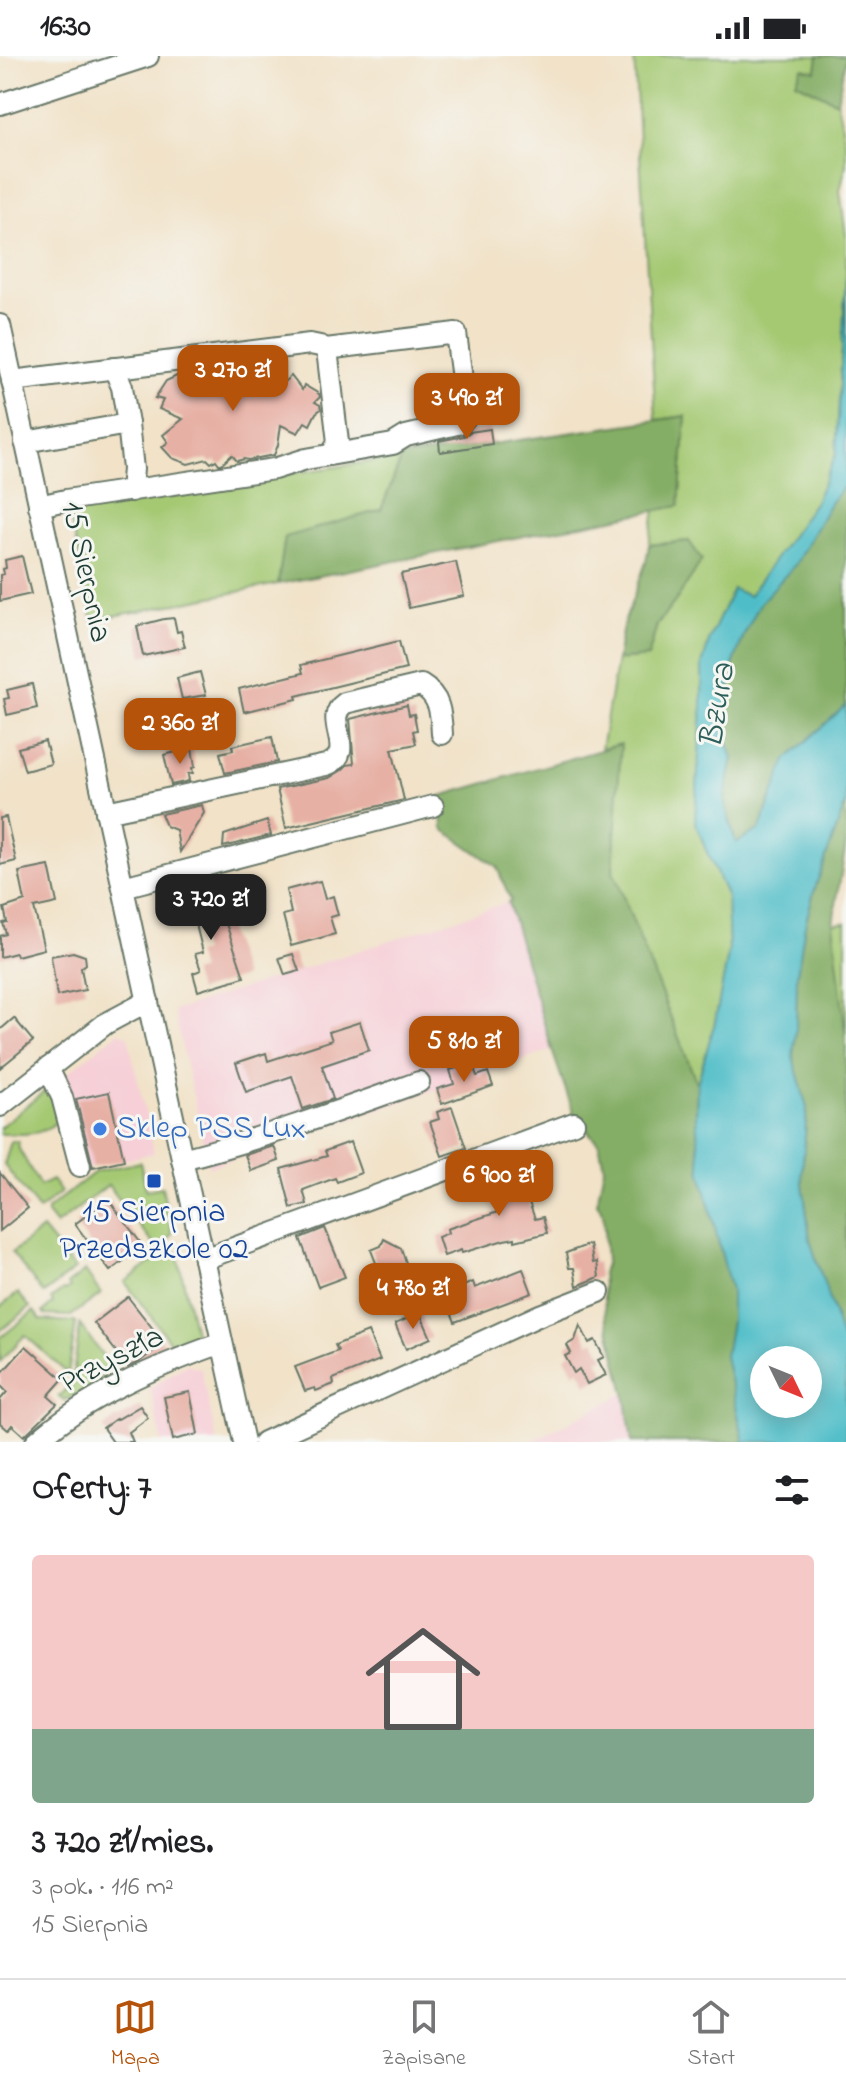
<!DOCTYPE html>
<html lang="pl">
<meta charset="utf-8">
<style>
:root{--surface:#fff;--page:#f6f6f6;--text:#202124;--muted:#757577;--line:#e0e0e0;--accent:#b45309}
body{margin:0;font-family:"Indie Flower",sans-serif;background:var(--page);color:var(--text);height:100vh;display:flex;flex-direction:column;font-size:30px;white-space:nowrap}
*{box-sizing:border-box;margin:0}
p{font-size:26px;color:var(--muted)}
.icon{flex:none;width:44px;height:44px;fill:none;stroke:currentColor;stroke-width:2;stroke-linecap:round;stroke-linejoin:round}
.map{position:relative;height:1386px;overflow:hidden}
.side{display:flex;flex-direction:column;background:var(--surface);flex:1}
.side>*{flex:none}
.needle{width:52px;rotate:133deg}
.buttons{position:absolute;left:750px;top:1290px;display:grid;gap:16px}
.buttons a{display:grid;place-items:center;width:72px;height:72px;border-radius:50%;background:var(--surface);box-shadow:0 4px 20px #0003;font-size:40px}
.price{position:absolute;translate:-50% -68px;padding:0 18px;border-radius:16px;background:var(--accent);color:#fff;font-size:26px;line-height:52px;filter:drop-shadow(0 2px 4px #0008)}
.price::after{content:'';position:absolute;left:50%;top:48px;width:24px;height:18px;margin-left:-12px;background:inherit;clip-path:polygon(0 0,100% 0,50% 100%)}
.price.selected{background:#222;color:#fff}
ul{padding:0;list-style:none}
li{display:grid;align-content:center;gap:16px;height:424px;padding:0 32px}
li+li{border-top:2px solid var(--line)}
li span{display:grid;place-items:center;height:248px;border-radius:8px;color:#555}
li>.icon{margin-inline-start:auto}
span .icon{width:144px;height:144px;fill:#fffc;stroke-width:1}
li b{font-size:34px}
h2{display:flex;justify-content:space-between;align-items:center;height:96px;padding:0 32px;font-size:34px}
.status{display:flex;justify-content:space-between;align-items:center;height:56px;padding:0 40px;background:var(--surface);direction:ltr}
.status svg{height:22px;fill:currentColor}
.dock{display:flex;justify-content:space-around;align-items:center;height:112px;border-top:2px solid var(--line);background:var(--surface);font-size:22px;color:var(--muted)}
.dock a{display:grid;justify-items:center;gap:4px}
.dock .selected{color:var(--accent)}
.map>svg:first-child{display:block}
</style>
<div class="status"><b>16:30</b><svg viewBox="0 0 49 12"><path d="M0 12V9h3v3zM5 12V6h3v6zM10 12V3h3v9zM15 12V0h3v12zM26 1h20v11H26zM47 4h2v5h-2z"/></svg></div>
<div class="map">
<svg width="846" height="1386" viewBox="0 0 846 1386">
<rect width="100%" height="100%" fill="#f6f6f2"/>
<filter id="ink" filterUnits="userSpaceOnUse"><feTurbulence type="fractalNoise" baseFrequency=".0125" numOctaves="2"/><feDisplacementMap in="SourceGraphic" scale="16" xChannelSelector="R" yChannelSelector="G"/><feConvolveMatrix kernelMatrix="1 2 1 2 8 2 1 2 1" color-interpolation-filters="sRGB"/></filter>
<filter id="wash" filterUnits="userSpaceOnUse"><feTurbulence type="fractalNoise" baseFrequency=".006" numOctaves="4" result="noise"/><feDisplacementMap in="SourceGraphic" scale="32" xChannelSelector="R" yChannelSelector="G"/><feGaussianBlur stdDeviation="1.8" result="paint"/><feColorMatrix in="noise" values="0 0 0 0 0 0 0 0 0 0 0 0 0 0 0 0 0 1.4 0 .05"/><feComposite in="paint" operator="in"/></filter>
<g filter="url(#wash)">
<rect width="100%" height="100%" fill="#f1e2c8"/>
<!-- built -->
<g fill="#f6cfd7">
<polygon points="508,846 552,994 209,1111 174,955"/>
<polygon points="119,976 128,980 154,1097 75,1115 54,1028"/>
<polygon points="187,1308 201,1313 217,1386 162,1386 150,1332"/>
<polygon points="625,1337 632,1386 530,1386"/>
</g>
<!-- green -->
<g fill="#a5c973" stroke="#628354" stroke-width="2">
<polygon points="634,0 818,0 816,15 796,26 837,46 846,90 846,109 840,135 846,179 846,221 836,398 816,444 749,541 733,533 710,582 702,609 702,650 695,764 705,792 727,841 729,894 715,966 697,1028 613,815 620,688 601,693 617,604 648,601 657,569 679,540 689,485 649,489 655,454 679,449 686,360 656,364"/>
<polygon points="402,401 381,454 285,481 278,528 93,564 68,451"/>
<polygon points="846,866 846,1140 833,867"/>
<path d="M46,1034L50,1035L60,1060C49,1081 21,1078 0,1078V1071Z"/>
<polygon points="11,1085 18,1085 19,1093 40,1130 52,1124 61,1136 39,1154 4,1109"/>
<polygon points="140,1106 146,1134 162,1131 172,1178 165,1188 158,1194 108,1129 56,1169 47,1158 47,1154 95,1116"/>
<polygon points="42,1173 75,1213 44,1238 12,1197"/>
<polygon points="169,1194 177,1197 196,1281 174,1291 125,1226"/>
<polygon points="85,1215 101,1238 71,1260 45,1259 43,1256 53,1247 51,1243 63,1234 65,1235 70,1232 68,1228"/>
<polygon points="18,1237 30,1251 0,1275 0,1251"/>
<polygon points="34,1255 41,1264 74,1266 76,1267 68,1318 25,1279 0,1306 0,1282"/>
<polygon points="80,1269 110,1309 98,1319 105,1327 64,1344 59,1340 72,1327"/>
</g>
<!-- forest -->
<g fill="#84ad65" stroke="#52754c" stroke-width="2">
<polygon points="818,0 846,0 837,46 796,26 802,12 816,15"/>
<polygon points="686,360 679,450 278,528 285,481 381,454 402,401"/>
<polygon points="846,428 846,649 808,684 770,744 760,773 736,787 724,745 733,702 724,677 726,650 733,609 744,579 760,546 795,509 830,447"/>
<polygon points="689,485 702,504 679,540 657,569 648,601 617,604 623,570 646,506 649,489"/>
<polygon points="621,688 613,815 697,1028 696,1062 701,1117 731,1235 731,1266 725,1300 744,1386 632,1386 625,1337 605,1257 602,1217 606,1206 603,1157 597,1147 604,1111 599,1088 575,1061 552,994 508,846 511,845 497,811 443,773 441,740"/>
<polygon points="846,746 846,788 833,867 846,983 846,1295 810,1184 802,1119 807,1052 793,1001 796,974 797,918 805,869 814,835"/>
</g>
<!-- water -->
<path fill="#4fbdc8" stroke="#377d7e" stroke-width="2" fill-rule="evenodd" d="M846,221V428L830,447L795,509L760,547L744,579L733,609L726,650L724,677L733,702L724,745L736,787L760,773L786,704L846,649V746L814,835L805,869L797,918L796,974L793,1001L807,1052L802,1119L810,1184L846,1295V1386H744L725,1300L731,1266V1235L701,1117L696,1062L697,1028L715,966L729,894L727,841L705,792L695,764L702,650V609L710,582L733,533L749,540L816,444L836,398ZM764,1304H808V1348H764Z"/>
<g id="blocks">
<!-- building -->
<g fill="#e7b0a5">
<polygon points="263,307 268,314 274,334 291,320 302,334 304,329 319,338 320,341 315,346 320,349 321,353 316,357 310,369 305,366 298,377 281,369 278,389 274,399 248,404 244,403 237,405 232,399 222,408 219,408 216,404 211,407 207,403 188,408 172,402 162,391 168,386 163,379 183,363 159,353 163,344 155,342 166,325 181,318 196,318 197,315 216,313 221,315 222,312"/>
<polygon points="490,373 492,388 440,396 439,385 464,380 470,376"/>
<polygon points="22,500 31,538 0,545 0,519 4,518 3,513 6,512 5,504"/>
<polygon points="456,506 464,540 409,552 401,518"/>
<polygon points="174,562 177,576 181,575 185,591 143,600 137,570 164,563"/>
<polygon points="399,585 406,613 296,640 297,643 244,656 239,633 303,617 301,609"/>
<polygon points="200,616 206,639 182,643 177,622"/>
<polygon points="32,628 37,652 7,659 4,643 9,642 7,634"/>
<polygon points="407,649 409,659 414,658 417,674 413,675 416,688 392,693 404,744 286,772 277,733 329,722 342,714 347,709 354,708 350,663"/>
<polygon points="272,681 277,706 225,717 220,697 233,694 232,690"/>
<polygon points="45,685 51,708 25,715 18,692"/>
<polygon points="192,692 195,711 192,712 193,717 188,718 189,725 171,729 164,699"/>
<polygon points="202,749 204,757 180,796 176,774 166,770 161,758"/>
<polygon points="6,761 16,805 0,809 0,762"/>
<polygon points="267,765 271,779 223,791 224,779"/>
<polygon points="49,810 57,847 34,852 44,893 17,900 16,897 0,901 0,880 6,878 3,867 7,866 4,852 25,845 19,816"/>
<polygon points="320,825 325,843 333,840 338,859 330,861 335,878 291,890 283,859 291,857 286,834"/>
<polygon points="204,831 210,852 220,850 244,921 198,935 193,917 201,914 195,898 203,896 195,865 187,867 179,838"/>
<polygon points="73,896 85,900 86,908 81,912 85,934 57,940 51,900"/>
<polygon points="293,898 299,915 285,919 279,902"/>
<polygon points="14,962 33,985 0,1012 0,974"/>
<polygon points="360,966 369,994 322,1010 333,1043 303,1053 292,1020 246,1036 236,1007 266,997 268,1005 332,984 329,976"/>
<polygon points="472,1007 477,1020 488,1016 493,1030 442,1048 437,1033 454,1028 450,1014"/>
<polygon points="109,1036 124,1104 93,1111 76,1043"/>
<polygon points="452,1051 466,1092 442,1100 430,1066 439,1063 437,1056"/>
<polygon points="350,1086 361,1117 337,1126 335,1122 303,1134 307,1148 291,1152 281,1113 327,1100 325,1095"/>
<polygon points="274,1090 279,1105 251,1115 245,1099"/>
<polygon points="527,1106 534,1129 524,1132 535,1163 543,1161 547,1177 515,1185 515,1182 504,1184 462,1197 461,1194 444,1200 438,1181 448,1177 447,1173 498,1156 496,1148 509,1144 499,1115"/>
<polygon points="0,1117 28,1152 0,1175"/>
<polygon points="108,1143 143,1190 110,1215 75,1168"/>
<polygon points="325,1172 345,1221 318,1231 300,1182"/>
<polygon points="384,1183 401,1192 409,1216 377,1228 371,1214 378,1212 371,1194 381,1190"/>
<polygon points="590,1188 593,1207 597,1206 599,1221 577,1230 574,1212 569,1212 566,1197"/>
<polygon points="523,1213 532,1237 455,1266 444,1238 473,1226 475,1232"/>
<polygon points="128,1241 164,1287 139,1306 128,1311 94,1267"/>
<polygon points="420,1257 431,1282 406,1293 395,1268"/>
<polygon points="580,1269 589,1287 595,1284 604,1301 598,1304 606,1319 587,1328 579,1313 574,1317 565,1300 571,1297 567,1289 575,1284"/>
<polygon points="368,1276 380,1304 333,1323 334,1328 316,1335 315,1332 305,1335 295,1311 338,1295 335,1289"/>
<polygon points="26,1290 63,1323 48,1340 57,1348 24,1380 12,1369 8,1374 0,1367 0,1344 7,1336 0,1329 0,1319"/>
<polygon points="190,1336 198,1378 173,1384 164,1341"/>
<polygon points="140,1350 148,1362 129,1376 133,1386 113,1386 103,1372 117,1362 118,1363"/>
</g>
</g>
</g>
<g filter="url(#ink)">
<use href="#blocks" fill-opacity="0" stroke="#687768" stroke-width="2"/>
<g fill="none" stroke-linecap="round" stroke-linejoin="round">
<defs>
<g id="minor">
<polyline points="0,48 148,0"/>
<polyline points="0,269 244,1386"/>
<polyline points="326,293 328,302 338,386 332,398"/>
<polyline points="114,312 122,331 128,368"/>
<polyline points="12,325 310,288 320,290 326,293 456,277 466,354 465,362 461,367 406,380 393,388 306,403 274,413 66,444 39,450"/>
<polyline points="25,386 128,368 133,413 131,435"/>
<path d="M106,756L326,709C360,696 320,664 345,647L421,629C440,640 441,657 442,678"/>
<polyline points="123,831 433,750"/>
<polyline points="48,1012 62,1041 80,1110"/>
<polyline points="0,1050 105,968 148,945"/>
<path d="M182,1103C262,1083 341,1054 419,1026"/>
<polyline points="204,1203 574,1067"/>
<path d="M36,1386C88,1339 156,1310 222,1287"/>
<polyline points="264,1386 540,1259 599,1236"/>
</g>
</defs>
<!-- minor casing -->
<use href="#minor" stroke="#687768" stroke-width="24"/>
<!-- minor -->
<use href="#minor" stroke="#fff" stroke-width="20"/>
</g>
</g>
<!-- markers -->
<circle fill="#3f7fe0" stroke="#f6f6f2" stroke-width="3" cx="100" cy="1073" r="8"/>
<rect fill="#1a4fb4" stroke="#f6f6f2" stroke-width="3" x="146" y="1117" width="16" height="16" rx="4"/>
<g text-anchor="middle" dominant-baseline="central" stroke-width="6" stroke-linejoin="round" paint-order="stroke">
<!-- street labels -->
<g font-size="32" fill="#1f3d34" stroke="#f6f6f2">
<text transform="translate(85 516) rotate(78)">15 Sierpnia</text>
<text transform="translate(112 1305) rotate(-27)">Przyszła</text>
</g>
<!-- shop labels -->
<g font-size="32" fill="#366cbe" stroke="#f6f6f2" text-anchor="start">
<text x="116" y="1073">Sklep PSS Lux</text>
</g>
<!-- transit labels -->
<g font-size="32" fill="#164399" stroke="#f6f6f2">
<text x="154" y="1157">15 Sierpnia<tspan x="154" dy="37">Przedszkole 02</tspan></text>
</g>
<!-- water labels -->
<g font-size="34" font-style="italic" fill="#2b5d59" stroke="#f6f6f2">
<text transform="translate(719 650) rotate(-81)">Bzura</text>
</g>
</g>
</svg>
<div class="buttons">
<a><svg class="needle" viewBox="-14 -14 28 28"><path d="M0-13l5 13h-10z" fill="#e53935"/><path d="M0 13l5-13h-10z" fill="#757577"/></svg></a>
</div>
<b class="price" style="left:233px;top:357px">3 270 zł</b>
<b class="price" style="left:467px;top:385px">3 490 zł</b>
<b class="price" style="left:180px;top:710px">2 360 zł</b>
<b class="price selected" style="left:211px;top:886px">3 720 zł</b>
<b class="price" style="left:464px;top:1028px">5 810 zł</b>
<b class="price" style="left:499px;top:1162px">6 900 zł</b>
<b class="price" style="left:413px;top:1275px">4 780 zł</b>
</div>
<section class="side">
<h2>Oferty: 7<svg class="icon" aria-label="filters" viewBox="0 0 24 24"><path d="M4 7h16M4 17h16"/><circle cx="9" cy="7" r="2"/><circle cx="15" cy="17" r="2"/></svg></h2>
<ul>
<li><span style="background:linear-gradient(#f6c9c9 70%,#7fa58c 0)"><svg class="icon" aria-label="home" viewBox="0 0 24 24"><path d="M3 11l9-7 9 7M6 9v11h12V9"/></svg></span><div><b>3 720 zł/mies.</b><p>3 pok. · 116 m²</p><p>15 Sierpnia</p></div></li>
</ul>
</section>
<nav class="dock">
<a class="selected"><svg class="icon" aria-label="map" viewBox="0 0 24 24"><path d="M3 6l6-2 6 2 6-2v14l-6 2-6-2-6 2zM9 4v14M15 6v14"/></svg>Mapa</a>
<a><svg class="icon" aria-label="saved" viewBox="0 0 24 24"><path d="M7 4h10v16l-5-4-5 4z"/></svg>Zapisane</a>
<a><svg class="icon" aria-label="home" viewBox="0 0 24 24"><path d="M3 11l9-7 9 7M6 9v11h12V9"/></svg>Start</a>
</nav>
